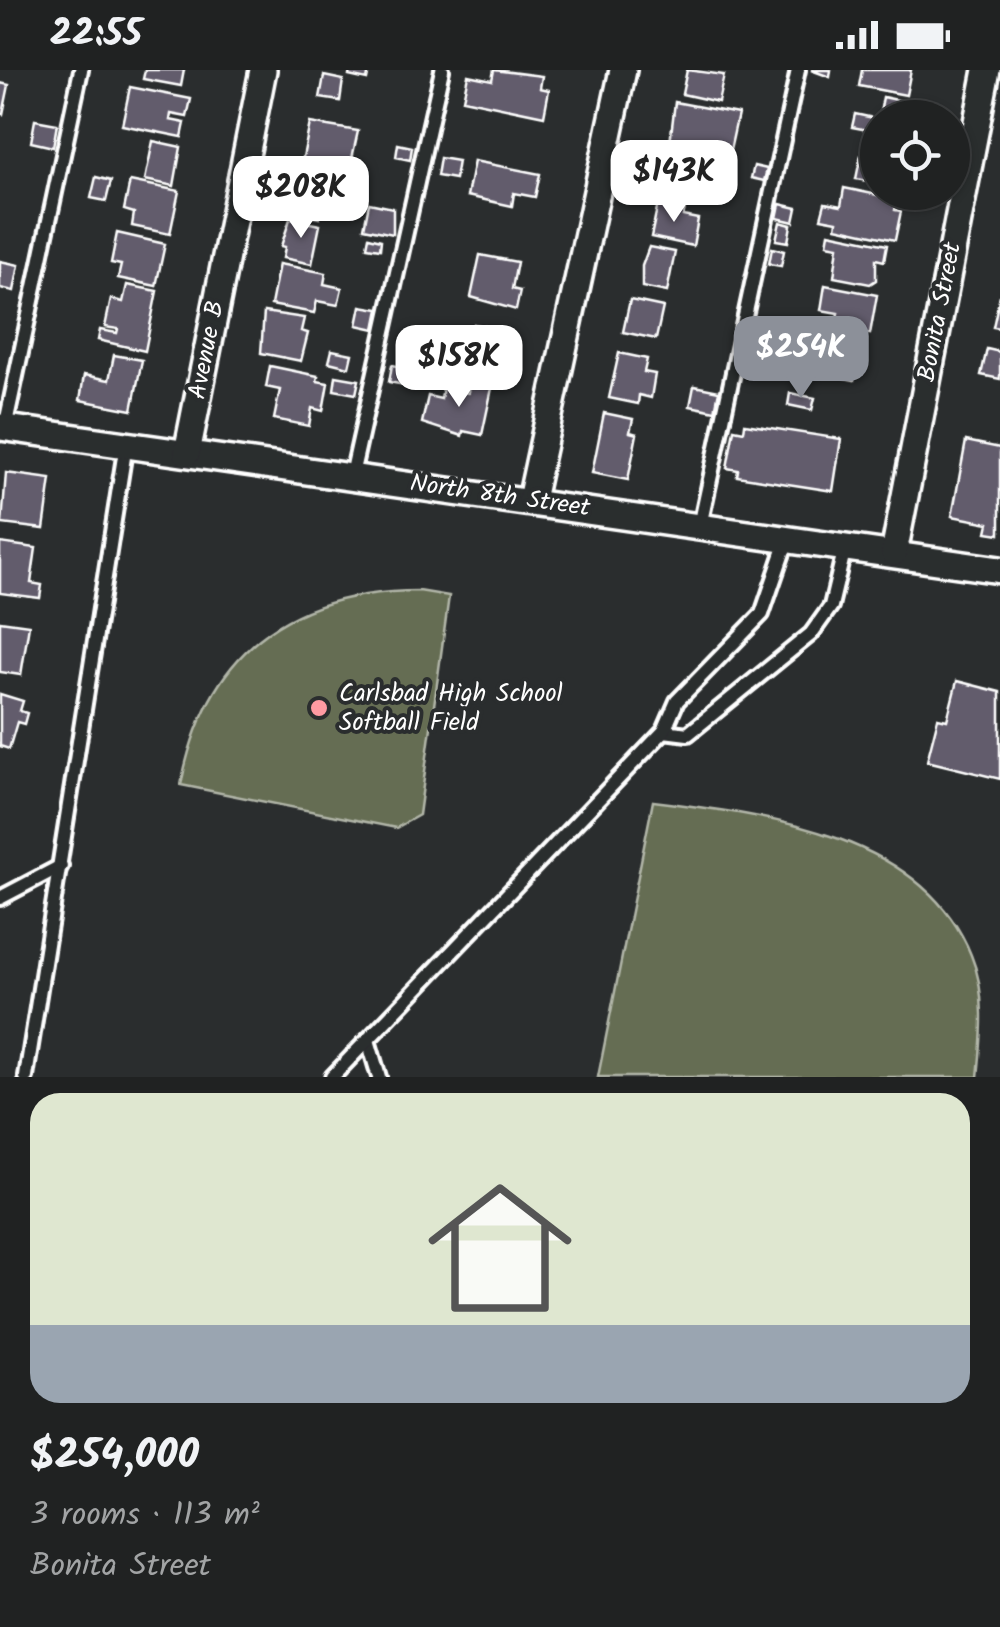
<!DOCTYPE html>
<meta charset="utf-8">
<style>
:root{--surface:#202222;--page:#2d2f2f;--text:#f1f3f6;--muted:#a2a4a5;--line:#3d3f40;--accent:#8c9099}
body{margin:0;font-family:Kalam,sans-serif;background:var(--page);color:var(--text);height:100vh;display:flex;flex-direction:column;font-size:38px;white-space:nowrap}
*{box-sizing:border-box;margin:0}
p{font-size:32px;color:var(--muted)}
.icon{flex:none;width:55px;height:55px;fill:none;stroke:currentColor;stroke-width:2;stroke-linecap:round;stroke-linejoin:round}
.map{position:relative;height:1007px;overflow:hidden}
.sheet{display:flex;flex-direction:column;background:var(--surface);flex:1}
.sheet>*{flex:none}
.tools{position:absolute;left:860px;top:30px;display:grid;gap:20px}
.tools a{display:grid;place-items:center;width:110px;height:110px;border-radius:50%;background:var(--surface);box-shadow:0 2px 8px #0004,0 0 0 2px var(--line);font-size:50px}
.price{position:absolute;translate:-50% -85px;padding:0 22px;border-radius:20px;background:#fff;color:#222;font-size:32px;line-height:65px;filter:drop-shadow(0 2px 5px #0008)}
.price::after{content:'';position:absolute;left:50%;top:60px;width:30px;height:22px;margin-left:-15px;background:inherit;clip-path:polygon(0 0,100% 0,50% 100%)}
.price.on{background:var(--accent);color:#fff}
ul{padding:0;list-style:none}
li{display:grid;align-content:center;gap:20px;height:530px;padding:0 30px}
li span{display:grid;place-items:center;height:310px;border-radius:30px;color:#555}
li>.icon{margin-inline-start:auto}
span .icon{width:180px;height:180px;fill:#fffc;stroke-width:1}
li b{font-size:42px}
.status{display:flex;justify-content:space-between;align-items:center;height:70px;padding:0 50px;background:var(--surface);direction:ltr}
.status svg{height:28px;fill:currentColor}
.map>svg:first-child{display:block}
</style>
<div class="status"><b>22:55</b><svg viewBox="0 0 49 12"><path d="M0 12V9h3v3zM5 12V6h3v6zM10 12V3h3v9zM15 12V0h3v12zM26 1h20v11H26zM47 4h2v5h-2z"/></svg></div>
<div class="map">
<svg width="1000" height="1007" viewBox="0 0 1000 1007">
<rect width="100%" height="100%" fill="#2a2d2e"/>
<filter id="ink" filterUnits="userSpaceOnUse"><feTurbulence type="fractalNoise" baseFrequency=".01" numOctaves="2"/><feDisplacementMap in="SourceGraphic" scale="20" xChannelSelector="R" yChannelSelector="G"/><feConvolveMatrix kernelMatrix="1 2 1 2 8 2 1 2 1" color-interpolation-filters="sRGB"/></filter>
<g filter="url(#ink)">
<!-- green -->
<g fill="#656d53" stroke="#b2b6a9" stroke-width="2.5">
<path d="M419,521L449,526L419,745L396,758L181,715C206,584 286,521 419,521Z"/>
<path d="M653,731C765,745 923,764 971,885C987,923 982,967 978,1007H598Z"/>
</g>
<!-- building -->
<g fill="#625b6c" stroke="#fff" stroke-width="2.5">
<polygon points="145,0 184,0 181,16 143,9"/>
<polygon points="350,0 369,0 367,10 349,6"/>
<polygon points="494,0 542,6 540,18 549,20 544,46 463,29 468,5 492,10"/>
<polygon points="687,0 724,5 718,32 682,24"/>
<polygon points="811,0 831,0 830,7"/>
<polygon points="862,0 911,0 906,25 859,16"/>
<polygon points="324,6 343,10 340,31 320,28"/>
<polygon points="0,13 9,15 3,44 0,43"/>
<polygon points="130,17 191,29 187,47 171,44 170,50 185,53 182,67 122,55"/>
<polygon points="883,27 916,34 913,48 879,48"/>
<polygon points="675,32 738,44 729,85 670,73"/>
<polygon points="855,44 878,49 878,62 852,57"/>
<polygon points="35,50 57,54 53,77 31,72"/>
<polygon points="310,53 358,61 349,102 302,92"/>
<polygon points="864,70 878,73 878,113 856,109"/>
<polygon points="153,71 181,77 174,116 145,110"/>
<polygon points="398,74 412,77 410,90 396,87"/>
<polygon points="440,88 458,91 455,109 437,106"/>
<polygon points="474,91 540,104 535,127 514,123 512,136 467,126"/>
<polygon points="670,92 701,98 695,128 664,122"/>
<polygon points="754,96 767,99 764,111 751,108"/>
<polygon points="296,101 347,111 340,144 320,140 319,148 293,143"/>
<polygon points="96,107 111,111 106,131 91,128"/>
<polygon points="130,111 179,121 170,164 132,156 134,143 124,140"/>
<polygon points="844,118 897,129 895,140 901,141 895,170 836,157 837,151 821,148 825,133 841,136"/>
<polygon points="369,133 393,138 393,164 364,158"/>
<polygon points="658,133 685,139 683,146 698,149 693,176 651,167"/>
<polygon points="780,134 797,138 794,152 777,148"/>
<polygon points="290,149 320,155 312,194 283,188 285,177 281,176"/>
<polygon points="780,152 791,155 788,172 776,170"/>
<polygon points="117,163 165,174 156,216 118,208 121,195 111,193"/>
<polygon points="829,163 887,175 884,191 876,189 876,210 870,214 834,207 838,176 827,174"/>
<polygon points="369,167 381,170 380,179 367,177"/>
<polygon points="649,177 675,182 667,222 642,217 642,196"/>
<polygon points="772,178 784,181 781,196 769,194"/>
<polygon points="480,185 517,192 512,219 520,221 516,240 471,227"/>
<polygon points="0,191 19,195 14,221 0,218"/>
<polygon points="279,194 326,203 324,214 342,218 338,235 317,231 314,243 271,235"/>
<polygon points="127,215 157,221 145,281 98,270 100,260 117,263 118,259 105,257 111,229 123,232"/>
<polygon points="825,215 877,225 870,264 835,258 838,243 821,240"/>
<polygon points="1000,225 1000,258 993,257"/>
<polygon points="630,230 663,237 656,269 623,262"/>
<polygon points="361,236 379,239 375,259 357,255"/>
<polygon points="264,242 304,248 301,261 308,263 301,291 261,283"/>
<polygon points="474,254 505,260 495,308 465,302"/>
<polygon points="833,267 857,272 854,310 804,300 808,277 831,282"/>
<polygon points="987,279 1000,282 1000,309 981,305"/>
<polygon points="332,280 352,284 349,297 329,292"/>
<polygon points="619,283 647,289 644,302 655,304 651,328 639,325 638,334 609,328"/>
<polygon points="114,285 142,290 132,340 80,330 84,305 109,310"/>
<polygon points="392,295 413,299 410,316 389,312"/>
<polygon points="270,296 318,306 317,311 328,313 323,341 312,338 309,356 274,349 280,320 266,317"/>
<polygon points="420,300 429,301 427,316 418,314"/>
<polygon points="336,306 359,310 356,324 334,320"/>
<polygon points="469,313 492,318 482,365 463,361 462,366 422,353 428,326 441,329 443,317 468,323"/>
<polygon points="694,316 719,321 715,341 690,336"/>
<polygon points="790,323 815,328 812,340 788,335"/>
<polygon points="604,343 633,349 630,362 637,364 628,410 592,403"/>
<polygon points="745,354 841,369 833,421 737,406 738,400 727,398 734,359 744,361"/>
<polygon points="966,371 1000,378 1000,464 987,462 989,453 952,446"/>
<polygon points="6,403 51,409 44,459 2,454"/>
<polygon points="0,473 36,478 31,513 42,515 40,528 0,523"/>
<polygon points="0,551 29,555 21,605 0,602"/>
<polygon points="957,611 1000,622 1000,709 927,691 938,648 947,650"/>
<polygon points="0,624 23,631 20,641 27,643 24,654 17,652 9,679 0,676"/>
</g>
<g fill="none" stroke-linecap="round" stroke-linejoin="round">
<defs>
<g id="service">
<polyline points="5,358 81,0"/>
<polyline points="352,405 442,0"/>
<polyline points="700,456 798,0"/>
<polyline points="664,661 688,664 811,564 831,536 845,477"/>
<polyline points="0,828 61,796"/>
<polyline points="368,970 379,1007"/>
<polyline points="26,1007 126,374"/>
<polyline points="332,1007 664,661 677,631 762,544 788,468"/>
</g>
<g id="minor">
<polyline points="0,357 1000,500"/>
<polyline points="187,383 263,0"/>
<polyline points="531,430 623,0"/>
<polyline points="894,483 987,0"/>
</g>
</defs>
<!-- service casing -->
<use href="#service" stroke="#fff" stroke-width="20"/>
<!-- minor casing -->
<use href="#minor" stroke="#fff" stroke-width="32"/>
<!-- service -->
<use href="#service" stroke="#2a2d2e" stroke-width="12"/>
<!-- minor -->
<use href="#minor" stroke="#2a2d2e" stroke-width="25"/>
</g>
</g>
<!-- markers -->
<circle fill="#ff9aa2" stroke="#2a2d2e" stroke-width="4" cx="319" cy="638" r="10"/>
<g text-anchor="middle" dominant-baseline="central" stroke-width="8" stroke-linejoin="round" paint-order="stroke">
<!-- street labels -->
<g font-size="25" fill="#fff" stroke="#2a2d2e">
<text transform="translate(940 242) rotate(-79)">Bonita Street</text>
<text transform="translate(207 280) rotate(-79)">Avenue B</text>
<text transform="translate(500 426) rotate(8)">North 8th Street</text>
</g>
<!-- poi labels -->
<g font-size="25" fill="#fff" stroke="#2a2d2e" text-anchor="start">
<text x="339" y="624">Carlsbad High School<tspan x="339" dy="29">Softball Field</tspan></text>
</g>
</g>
</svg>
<div class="tools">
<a><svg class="icon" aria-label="locate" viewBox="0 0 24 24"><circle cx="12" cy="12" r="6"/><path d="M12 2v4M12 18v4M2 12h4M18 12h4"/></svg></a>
</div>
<b class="price" style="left:674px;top:155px">$143K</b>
<b class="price" style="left:301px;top:171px">$208K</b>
<b class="price on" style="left:801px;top:331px">$254K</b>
<b class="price" style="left:459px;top:340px">$158K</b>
</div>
<section class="sheet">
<ul>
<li><span style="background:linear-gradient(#dfe7d0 75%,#9aa5b1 0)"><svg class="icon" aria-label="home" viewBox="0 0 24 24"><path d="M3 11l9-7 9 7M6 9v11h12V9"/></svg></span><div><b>$254,000</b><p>3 rooms · 113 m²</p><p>Bonita Street</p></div></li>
</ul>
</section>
